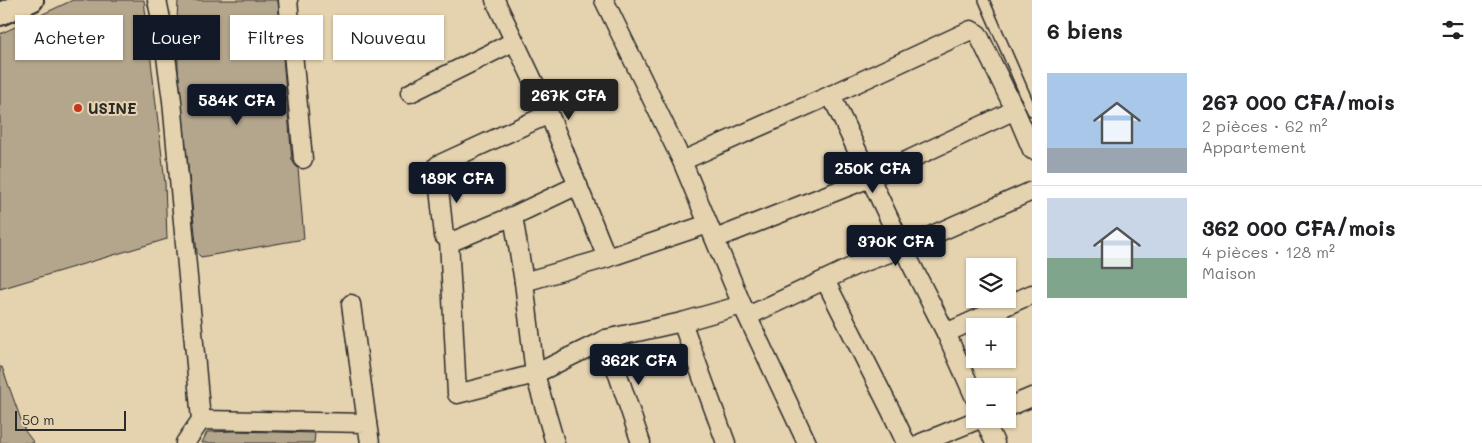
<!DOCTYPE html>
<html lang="fr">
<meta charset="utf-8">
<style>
:root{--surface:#fff;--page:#f2f2f2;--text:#202124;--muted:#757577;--line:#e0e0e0;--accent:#111827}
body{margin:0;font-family:Mali,sans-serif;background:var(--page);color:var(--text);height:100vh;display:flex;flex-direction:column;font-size:19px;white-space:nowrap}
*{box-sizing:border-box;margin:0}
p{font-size:16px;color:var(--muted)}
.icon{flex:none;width:28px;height:28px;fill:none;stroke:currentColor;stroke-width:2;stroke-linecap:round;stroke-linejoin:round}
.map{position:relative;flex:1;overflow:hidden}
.panel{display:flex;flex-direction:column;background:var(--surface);width:450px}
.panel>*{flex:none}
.guide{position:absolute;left:15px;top:15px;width:475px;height:45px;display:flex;gap:10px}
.buttons{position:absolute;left:966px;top:258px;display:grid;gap:10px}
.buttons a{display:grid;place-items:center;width:50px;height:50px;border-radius:0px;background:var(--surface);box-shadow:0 1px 4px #0004;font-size:25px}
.scale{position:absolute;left:15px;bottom:12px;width:111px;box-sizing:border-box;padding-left:5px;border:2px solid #2b2b2b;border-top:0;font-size:14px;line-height:18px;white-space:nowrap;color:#2b2b2b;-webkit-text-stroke:4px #e5d3b0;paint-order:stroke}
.price{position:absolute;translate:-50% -42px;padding:0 11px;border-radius:5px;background:var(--accent);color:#fff;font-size:16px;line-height:32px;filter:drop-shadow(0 1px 2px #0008)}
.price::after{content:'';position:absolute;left:50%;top:30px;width:15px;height:11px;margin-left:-8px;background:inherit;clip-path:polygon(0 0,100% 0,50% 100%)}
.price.active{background:#222;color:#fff}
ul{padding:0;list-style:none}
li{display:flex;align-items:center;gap:15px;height:125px;padding:0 15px}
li+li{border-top:1px solid var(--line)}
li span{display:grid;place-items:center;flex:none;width:140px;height:100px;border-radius:0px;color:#555}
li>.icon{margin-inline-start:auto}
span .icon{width:60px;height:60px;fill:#fffc;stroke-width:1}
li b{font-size:21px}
h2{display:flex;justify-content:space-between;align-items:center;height:60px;padding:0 15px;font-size:21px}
.pill{padding:0 18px;border-radius:0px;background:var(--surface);box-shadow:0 1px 4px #0004;font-size:18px;line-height:45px}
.pill.active{background:var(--accent);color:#fff}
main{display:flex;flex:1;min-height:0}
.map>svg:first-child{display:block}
</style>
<main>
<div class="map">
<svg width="1032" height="443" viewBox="0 0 1032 443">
<rect width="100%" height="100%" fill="#e5d3b0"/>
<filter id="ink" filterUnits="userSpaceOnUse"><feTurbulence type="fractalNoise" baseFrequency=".02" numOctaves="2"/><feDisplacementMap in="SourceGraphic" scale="10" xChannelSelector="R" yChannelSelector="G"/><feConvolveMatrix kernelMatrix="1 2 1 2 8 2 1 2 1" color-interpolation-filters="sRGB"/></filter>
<g filter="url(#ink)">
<!-- building -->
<g fill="#b4a68d" stroke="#2b2b2b">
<polygon points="73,0 144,0 165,183 167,239 0,289 0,34"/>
<polygon points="178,0 278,0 292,160 298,168 304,239 201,257 197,253 178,69 177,20"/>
<polygon points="0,367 2,367 25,431 34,443 0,443"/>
<polygon points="234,431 315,433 314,443 202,443 207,432"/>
</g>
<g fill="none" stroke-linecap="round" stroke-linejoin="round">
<defs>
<polyline id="service" points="984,0 1032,111"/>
<g id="minor">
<polyline points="157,0 161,19 172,101 201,420 185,443"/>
<polyline points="288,0 303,159"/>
<polyline points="495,0 549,114 607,258"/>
<polyline points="604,0 682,161 742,305 807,443"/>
<polyline points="410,93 513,42"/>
<polyline points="831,95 903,248 946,333 975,398"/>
<polyline points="549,114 438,165 437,169 444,236 449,240 456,240 513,216 578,185"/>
<polyline points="682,161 831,95 971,30 978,34 1015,110 1032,150"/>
<polyline points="513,216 524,282 535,374 555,443"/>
<polyline points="715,239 870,178 1015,110"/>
<polyline points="449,240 457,394 535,374 606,339 682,322 742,305"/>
<polyline points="825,280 891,411 906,443"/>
<polyline points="524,282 607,258 708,224"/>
<polyline points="351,304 367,423"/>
<polyline points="748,316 854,266 903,248 1032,191"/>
<polyline points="682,322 726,443"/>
<polyline points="946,333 1032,294"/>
<polyline points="606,339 641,443"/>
<polyline points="1008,407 1032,397"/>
<polyline points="984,419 995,443"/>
<polyline points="201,420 367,423 370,443"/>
<polyline points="921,443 980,419"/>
</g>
<polyline id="tertiary" points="0,14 32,0"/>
</defs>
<!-- service casing -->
<use href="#service" stroke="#2b2b2b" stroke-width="12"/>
<!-- minor casing -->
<use href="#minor" stroke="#2b2b2b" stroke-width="21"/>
<!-- tertiary casing -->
<use href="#tertiary" stroke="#2b2b2b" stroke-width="26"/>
<!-- service -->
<use href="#service" stroke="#e5d3b0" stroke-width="9"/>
<!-- minor -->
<use href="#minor" stroke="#e5d3b0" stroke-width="18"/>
<!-- tertiary -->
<use href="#tertiary" stroke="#e5d3b0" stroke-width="22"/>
</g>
</g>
<!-- markers -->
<circle fill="#c8321e" stroke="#e5d3b0" stroke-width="2" cx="78" cy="108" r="5"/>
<g text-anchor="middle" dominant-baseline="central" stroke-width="4" stroke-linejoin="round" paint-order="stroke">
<!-- poi labels -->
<g font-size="15" font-weight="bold" fill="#2b2b2b" stroke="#e5d3b0" text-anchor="start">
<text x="88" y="108">USINE</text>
</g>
</g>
</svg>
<div class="buttons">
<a><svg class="icon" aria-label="layers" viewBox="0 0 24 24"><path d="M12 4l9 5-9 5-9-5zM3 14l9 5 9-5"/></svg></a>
<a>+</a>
<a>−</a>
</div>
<div class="scale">50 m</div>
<b class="price active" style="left:569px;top:121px">267K CFA</b>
<b class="price" style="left:237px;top:126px">584K CFA</b>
<b class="price" style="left:873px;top:194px">250K CFA</b>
<b class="price" style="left:457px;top:204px">189K CFA</b>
<b class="price" style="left:896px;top:267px">370K CFA</b>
<b class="price" style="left:639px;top:386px">362K CFA</b>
<div class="guide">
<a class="pill">Acheter</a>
<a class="pill active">Louer</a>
<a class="pill">Filtres</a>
<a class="pill">Nouveau</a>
</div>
</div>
<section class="panel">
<h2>6 biens<svg class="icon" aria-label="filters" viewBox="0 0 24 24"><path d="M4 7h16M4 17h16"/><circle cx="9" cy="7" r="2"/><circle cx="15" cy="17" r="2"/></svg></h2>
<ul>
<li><span style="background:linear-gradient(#a9c7e8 75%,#9aa5b1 0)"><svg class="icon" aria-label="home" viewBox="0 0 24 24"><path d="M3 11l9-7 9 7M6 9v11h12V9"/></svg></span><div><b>267 000 CFA/mois</b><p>2 pièces · 62 m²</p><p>Appartement</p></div></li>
<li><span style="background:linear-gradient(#c9d6e8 60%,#7fa58c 0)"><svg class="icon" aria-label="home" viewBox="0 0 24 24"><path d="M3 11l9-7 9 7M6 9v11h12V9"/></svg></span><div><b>362 000 CFA/mois</b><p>4 pièces · 128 m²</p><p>Maison</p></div></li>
</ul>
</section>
</main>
